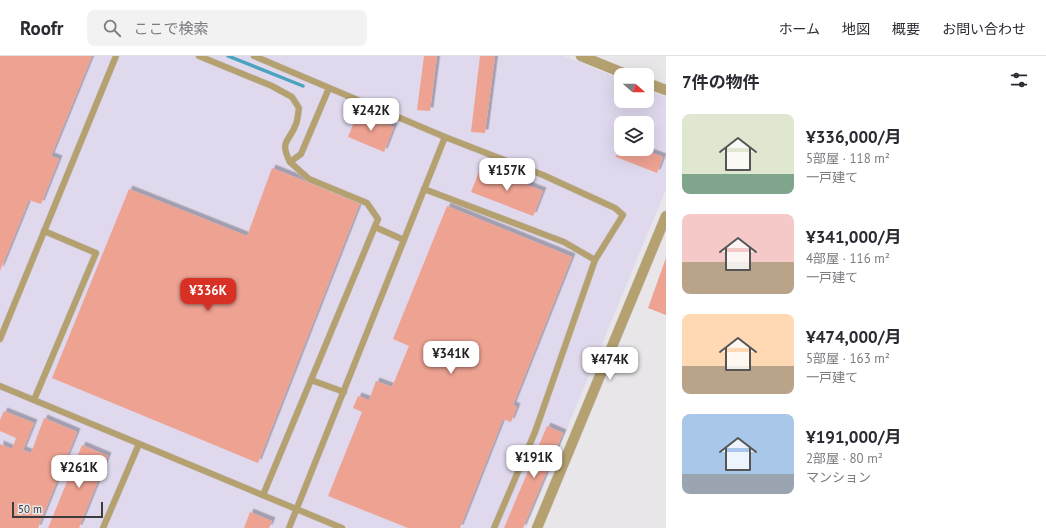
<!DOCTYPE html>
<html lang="ja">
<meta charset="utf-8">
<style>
:root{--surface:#fff;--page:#f2f2f3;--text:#2b2b33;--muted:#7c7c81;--line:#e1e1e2;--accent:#d93025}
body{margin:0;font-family:"PT Sans","Noto Sans JP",sans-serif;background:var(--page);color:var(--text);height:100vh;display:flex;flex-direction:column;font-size:15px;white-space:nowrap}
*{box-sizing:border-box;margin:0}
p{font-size:13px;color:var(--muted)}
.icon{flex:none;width:22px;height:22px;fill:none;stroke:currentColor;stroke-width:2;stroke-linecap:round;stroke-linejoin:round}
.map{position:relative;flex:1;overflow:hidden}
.sheet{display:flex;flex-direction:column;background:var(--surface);width:380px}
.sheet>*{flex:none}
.needle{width:26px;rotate:110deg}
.fabs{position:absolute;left:614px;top:12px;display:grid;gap:8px}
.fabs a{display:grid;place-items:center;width:40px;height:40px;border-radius:8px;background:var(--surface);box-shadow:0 4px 16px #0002;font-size:20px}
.scale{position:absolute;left:12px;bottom:10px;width:91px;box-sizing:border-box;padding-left:4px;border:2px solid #3d3c3d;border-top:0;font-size:11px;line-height:14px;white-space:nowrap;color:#3d3c3d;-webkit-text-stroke:3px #e8e6e9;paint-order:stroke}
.price{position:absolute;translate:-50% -34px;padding:0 9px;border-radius:8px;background:#fff;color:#222;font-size:13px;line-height:26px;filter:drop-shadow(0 1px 2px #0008)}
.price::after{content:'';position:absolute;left:50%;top:24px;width:12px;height:9px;margin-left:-6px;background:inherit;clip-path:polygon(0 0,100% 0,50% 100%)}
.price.current{background:var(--accent);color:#fff}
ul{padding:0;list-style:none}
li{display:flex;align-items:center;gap:12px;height:100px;padding:0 16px}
li span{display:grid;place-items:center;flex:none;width:112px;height:80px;border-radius:8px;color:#555}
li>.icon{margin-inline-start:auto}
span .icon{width:48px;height:48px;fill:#fffc;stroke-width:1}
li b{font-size:17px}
h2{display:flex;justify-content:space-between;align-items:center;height:48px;padding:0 16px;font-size:17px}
header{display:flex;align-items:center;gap:24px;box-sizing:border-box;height:56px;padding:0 20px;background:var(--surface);border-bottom:1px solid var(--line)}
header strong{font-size:19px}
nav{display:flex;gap:22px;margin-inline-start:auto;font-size:14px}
.search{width:280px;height:36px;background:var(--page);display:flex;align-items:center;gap:10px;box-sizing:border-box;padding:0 14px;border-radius:8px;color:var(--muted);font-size:15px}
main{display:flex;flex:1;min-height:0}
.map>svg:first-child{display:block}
</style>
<header>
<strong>Roofr</strong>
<div class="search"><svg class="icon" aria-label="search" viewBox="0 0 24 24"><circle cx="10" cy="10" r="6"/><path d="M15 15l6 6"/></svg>ここで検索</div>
<nav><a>ホーム</a><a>地図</a><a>概要</a><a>お問い合わせ</a></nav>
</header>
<main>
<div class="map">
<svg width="666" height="472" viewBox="0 0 666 472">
<defs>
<filter id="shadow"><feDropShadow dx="3.5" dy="-3.5" stdDeviation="0" flood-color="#0004"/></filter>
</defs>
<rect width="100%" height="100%" fill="#e8e6e9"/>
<!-- industrial -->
<path fill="#e0d9ee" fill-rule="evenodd" d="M0,0H564L621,23V45H647V34L666,41V133L526,472H0ZM621,67H647V93H621Z"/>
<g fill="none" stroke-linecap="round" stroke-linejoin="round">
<!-- stream -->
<polyline stroke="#4aa3bf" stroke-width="3.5" points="228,0 303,30"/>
</g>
<!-- building -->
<g fill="#eda292" filter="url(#shadow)">
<polygon points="0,0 92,0 51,100 59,103 41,148 29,144 0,215"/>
<polygon points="424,0 437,0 430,55 417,54"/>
<polygon points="480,0 495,0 485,77 471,76"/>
<polygon points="358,56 394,71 384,96 348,81"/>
<polygon points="621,87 621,93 642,93 663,101 657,117 616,101"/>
<polygon points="481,111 543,135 533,160 471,136"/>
<polygon points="272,112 360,147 258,407 52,322 129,133 247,180"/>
<polygon points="447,150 572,201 513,349 517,351 511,366 503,363 460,472 408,472 328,440 362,356 353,352 358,340 369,344 376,325 392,331 409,290 393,283"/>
<polygon points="666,202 666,259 648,252"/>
<polygon points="4,355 34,367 23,394 31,397 44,362 77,376 38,472 0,472 0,388 12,393 16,382 0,375 0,364"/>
<polygon points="547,370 563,377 523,472 504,472"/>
<polygon points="82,389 108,400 79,472 48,472"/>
<polygon points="250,456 272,465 269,472 244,472"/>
</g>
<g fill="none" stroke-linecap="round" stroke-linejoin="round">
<defs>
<g id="lane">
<path d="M199,0L272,30L292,41L299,52C298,57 298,63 296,68C289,87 279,84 290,106L301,98L329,32"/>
<polyline points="254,0 445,81 543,119 615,152 623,159 595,204 535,376 494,472"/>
<polyline points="290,106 309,123 367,147 378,163 311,324 344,336"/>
<polyline points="424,133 564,186 595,204"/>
<polyline points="375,171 404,184"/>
<polyline points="0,283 116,0"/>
<polyline points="0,330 342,472"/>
<polyline points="34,344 96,197 44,175"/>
<polyline points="263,439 311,324"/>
<polyline points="103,472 139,388"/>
<polyline points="289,472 445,81"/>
</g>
<g id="street">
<polyline points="581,0 628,19"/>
<polyline points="647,27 666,34"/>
<polyline points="537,472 666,160"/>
</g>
</defs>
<!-- lane casing -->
<use href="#lane" stroke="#c6c4c7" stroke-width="7"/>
<!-- street casing -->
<use href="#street" stroke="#c6c4c7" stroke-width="11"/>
<!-- lane -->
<use href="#lane" stroke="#b5a070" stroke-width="6"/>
<!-- street -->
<use href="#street" stroke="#b5a070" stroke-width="10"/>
</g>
</svg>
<div class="fabs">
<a><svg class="needle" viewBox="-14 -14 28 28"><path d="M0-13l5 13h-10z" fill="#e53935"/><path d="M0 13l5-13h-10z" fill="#7c7c81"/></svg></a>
<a><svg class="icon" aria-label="layers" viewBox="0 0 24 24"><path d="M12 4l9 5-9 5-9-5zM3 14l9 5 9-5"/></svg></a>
</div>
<div class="scale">50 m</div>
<b class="price" style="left:371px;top:76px">¥242K</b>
<b class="price" style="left:507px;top:136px">¥157K</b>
<b class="price current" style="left:208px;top:256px">¥336K</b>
<b class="price" style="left:451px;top:319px">¥341K</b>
<b class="price" style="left:610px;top:325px">¥474K</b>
<b class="price" style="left:534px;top:423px">¥191K</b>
<b class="price" style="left:79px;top:433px">¥261K</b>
</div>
<section class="sheet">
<h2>7件の物件<svg class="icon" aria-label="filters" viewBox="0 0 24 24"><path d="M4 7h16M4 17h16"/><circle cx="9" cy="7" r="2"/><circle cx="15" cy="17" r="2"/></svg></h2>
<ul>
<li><span style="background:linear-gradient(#dfe7d0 75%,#7fa58c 0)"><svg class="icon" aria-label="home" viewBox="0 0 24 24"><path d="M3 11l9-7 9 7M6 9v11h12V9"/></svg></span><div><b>¥336,000/月</b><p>5部屋 · 118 m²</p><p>一戸建て</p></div></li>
<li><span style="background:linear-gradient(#f6c9c9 60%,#b9a48a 0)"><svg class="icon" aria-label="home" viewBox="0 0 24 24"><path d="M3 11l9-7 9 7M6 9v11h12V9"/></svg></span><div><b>¥341,000/月</b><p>4部屋 · 116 m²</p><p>一戸建て</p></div></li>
<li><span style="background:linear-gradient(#ffd9b3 65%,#b9a48a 0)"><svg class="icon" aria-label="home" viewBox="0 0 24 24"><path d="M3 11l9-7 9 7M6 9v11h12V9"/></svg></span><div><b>¥474,000/月</b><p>5部屋 · 163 m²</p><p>一戸建て</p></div></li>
<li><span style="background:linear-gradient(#a9c7e8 75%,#9aa5b1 0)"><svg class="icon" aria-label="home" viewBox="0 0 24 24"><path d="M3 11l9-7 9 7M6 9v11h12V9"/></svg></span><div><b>¥191,000/月</b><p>2部屋 · 80 m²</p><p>マンション</p></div></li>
</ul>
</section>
</main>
